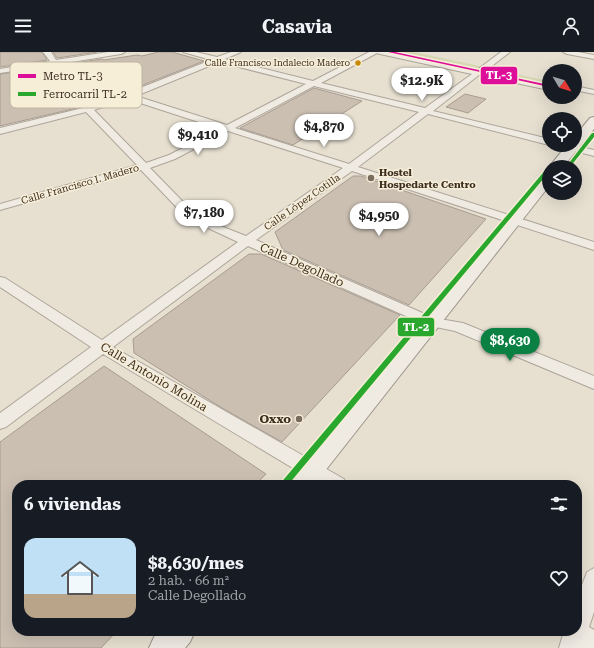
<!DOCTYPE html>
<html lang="es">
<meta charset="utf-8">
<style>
:root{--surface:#171b24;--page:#20242c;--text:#f1f3f6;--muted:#9ea1a6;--line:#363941;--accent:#0b8043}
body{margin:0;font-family:"Roboto Serif",serif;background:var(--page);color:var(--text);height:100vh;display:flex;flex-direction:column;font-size:15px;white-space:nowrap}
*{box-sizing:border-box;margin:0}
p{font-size:13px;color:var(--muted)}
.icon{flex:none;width:22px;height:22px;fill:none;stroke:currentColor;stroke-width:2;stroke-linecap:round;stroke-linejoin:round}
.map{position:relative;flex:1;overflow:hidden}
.sheet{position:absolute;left:12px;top:428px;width:570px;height:156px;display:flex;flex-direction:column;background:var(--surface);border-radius:16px;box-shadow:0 4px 16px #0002}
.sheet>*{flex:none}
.needle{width:26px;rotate:128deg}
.fabs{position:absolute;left:542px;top:12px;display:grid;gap:8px}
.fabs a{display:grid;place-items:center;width:40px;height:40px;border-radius:50%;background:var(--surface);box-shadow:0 4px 16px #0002;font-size:20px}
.price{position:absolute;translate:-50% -34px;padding:0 9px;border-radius:14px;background:#fff;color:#222;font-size:13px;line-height:26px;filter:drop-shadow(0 1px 2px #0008)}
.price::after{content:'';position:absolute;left:50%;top:24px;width:12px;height:9px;margin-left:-6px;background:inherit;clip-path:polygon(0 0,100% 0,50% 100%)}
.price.selected{background:var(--accent);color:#fff}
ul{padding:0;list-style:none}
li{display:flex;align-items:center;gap:12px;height:100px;padding:0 12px}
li+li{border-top:1px solid var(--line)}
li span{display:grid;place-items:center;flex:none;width:112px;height:80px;border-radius:12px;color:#555}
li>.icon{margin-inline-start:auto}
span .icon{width:48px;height:48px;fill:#fffc;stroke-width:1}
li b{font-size:17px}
h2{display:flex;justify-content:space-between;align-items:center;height:48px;padding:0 12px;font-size:17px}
header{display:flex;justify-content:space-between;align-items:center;height:52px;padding:0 12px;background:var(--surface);font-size:18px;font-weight:700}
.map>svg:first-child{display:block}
</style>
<header><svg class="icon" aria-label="menu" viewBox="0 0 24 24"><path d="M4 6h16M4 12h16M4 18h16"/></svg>Casavia<svg class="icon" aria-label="person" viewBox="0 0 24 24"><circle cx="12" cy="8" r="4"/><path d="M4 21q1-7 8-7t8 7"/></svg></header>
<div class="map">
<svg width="594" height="596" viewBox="0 0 594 596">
<rect width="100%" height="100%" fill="#e7e0d1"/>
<!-- green -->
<polygon fill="#d6d7b3" points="367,0 414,0 549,29 549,39"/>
<!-- building -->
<g fill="#cbbfb2" stroke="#a89c90">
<polygon points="0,0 42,0 47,8 0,15"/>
<polygon points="53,0 97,0 57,6"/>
<polygon points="158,0 172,0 204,9 125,40 64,17 62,13 102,7 104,8 137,3 142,4"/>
<polygon points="52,15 81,55 0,74 0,22"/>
<polygon points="314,36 362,49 293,93 240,76"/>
<polygon points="465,42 486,47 468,61 446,55"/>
<polygon points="353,124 361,124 486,167 409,253 283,198 275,180"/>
<polygon points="249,202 261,202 400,263 282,390 222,356 134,301 133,287"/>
<polygon points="104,314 266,422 255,433 17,433 17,579 117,579 101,596 0,596 0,390"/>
</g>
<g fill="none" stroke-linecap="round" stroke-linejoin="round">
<defs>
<g id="street">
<path d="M43,0H51L56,8L108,0H125L121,2L59,12L90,54L125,42L211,8L183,0H196L217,5L231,0H241L225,7L313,29L369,0H390L477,18L501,0H510L484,20L549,34V38L479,23L433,59L549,87V93L428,62L358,115L594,190V198L352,119L256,188L434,266L463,271L594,324V337L455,279L426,273L248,194L113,295L344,427L346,433H321L103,302L6,375L0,377V361L91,295L0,235V225L5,226L102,288L238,190L210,177L183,162L141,118L0,158V152L137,113L86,60L0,82V76L83,56L53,13L0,21V17L50,9ZM377,1L380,2L472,22L425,56L321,31ZM219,10L306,32L227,73L136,44ZM314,34L419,60L349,112L235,76ZM128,47L220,77L169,103L146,111L94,58ZM228,79L343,116L246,184L218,173L191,158L150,116L175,107Z"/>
<polygon points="563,0 578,0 594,3 594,7 567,2"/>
<polygon points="575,34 594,38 594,42 575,38"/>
<polygon points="557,93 573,93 594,98 594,104 559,95"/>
<polygon points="594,516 594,560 589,575 594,578 594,596 559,596 564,579 577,579 577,546 587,520"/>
</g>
<g id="secondary">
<polygon points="594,65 594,77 563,115 549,115 567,93 575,93 575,84 590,66"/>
<polygon points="549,120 549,134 314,433 285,433 289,425 544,121"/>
<polygon points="158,579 195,579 190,590 185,596 149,596 154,585"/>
</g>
</defs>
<!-- street casing -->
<use href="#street" stroke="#ada599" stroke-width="2"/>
<!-- secondary casing -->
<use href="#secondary" stroke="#9c958a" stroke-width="2"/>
<!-- street -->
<use href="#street" fill="#efebe3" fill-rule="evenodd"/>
<!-- secondary -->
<use href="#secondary" fill="#efebe3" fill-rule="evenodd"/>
<defs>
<g id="rail-1">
<polygon points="592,81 594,81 594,85 570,115 566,115"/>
<polygon points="547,116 549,116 549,120 288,433 279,433"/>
</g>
</defs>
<!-- rail-1 casing -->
<use href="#rail-1" stroke="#f7eed8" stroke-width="3"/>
<!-- rail-1 -->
<use href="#rail-1" fill="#2aa82e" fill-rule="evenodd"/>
<defs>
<polygon id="metro-1" points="388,0 395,0 549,33 549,35"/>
</defs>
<!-- metro-1 casing -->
<use href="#metro-1" stroke="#f7eed8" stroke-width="3"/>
<!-- metro-1 -->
<use href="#metro-1" fill="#dd0e98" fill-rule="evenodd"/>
</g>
<!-- markers -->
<circle fill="#c88808" stroke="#f7eed8" stroke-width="1.5" cx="358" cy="11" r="3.5"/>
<g fill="#786c5e" stroke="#f7eed8" stroke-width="1.5">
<circle cx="371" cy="126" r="4"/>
<circle cx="299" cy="367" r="4"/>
</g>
<g text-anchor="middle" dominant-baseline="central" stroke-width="3" stroke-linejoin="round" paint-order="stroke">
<!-- far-bus labels -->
<g font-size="9" fill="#3d2e20" stroke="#f7eed8" text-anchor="end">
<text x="350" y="11">Calle Francisco Indalecio Madero</text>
</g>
<!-- far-poi labels -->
<g font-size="10" font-weight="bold" fill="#3d2e20" stroke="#f7eed8" text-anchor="start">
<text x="379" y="120">Hostel<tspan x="379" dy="12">Hospedarte Centro</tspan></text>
</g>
<!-- far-street labels -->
<g font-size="10" fill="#3d2e20" stroke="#f7eed8">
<text transform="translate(80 132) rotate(-16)">Calle Francisco I. Madero</text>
<text transform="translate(302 150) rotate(-35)">Calle López Cotilla</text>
</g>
<!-- street labels -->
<g font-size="12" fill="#3d2e20" stroke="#f7eed8">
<text transform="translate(302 213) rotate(24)">Calle Degollado</text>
<text transform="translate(154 325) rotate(31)">Calle Antonio Molina</text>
</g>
<!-- poi labels -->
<g font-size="12" font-weight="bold" fill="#3d2e20" stroke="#f7eed8" text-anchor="end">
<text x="291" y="367">Oxxo</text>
</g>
</g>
<!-- legend -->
<rect x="10" y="10" width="132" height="46" rx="6" fill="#f7eed8" stroke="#bfb4a1" stroke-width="1"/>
<rect x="18" y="22" width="18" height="4" fill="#dd0e98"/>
<rect x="18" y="40" width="18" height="4" fill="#2aa82e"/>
<g font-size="11" fill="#3d2e20">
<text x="43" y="28">Metro TL-3</text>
<text x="43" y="46">Ferrocarril TL-2</text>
</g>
<g stroke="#f7eed8" stroke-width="1.5">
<rect x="480" y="14" width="38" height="19" rx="4" fill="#dd0e98"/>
<rect x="397" y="265" width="38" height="20" rx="4" fill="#2aa82e"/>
</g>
<g font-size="11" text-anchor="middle" font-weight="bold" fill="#fff">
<text x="499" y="27">TL-3</text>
<text x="416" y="279">TL-2</text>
</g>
</svg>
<div class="fabs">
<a><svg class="needle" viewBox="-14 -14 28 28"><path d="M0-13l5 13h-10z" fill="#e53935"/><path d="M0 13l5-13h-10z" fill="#9ea1a6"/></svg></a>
<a><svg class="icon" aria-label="locate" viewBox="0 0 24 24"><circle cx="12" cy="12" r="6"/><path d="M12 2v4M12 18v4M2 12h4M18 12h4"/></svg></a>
<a><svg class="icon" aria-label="layers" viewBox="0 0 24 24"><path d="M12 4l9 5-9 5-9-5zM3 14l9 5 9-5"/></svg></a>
</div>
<b class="price" style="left:422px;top:50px">$12.9K</b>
<b class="price" style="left:324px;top:96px">$4,870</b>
<b class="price" style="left:198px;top:104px">$9,410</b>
<b class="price" style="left:204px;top:182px">$7,180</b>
<b class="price" style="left:379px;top:185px">$4,950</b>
<b class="price selected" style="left:510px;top:310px">$8,630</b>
<section class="sheet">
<h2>6 viviendas<svg class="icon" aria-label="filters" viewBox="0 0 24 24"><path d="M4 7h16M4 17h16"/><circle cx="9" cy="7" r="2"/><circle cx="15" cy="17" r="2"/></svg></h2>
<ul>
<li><span style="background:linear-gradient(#bfe0f5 70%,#b9a48a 0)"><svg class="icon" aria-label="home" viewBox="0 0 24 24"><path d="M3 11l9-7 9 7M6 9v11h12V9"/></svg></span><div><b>$8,630/mes</b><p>2 hab. · 66 m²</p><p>Calle Degollado</p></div><svg class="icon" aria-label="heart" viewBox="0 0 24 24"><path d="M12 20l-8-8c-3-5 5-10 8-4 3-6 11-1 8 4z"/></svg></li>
</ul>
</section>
</div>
